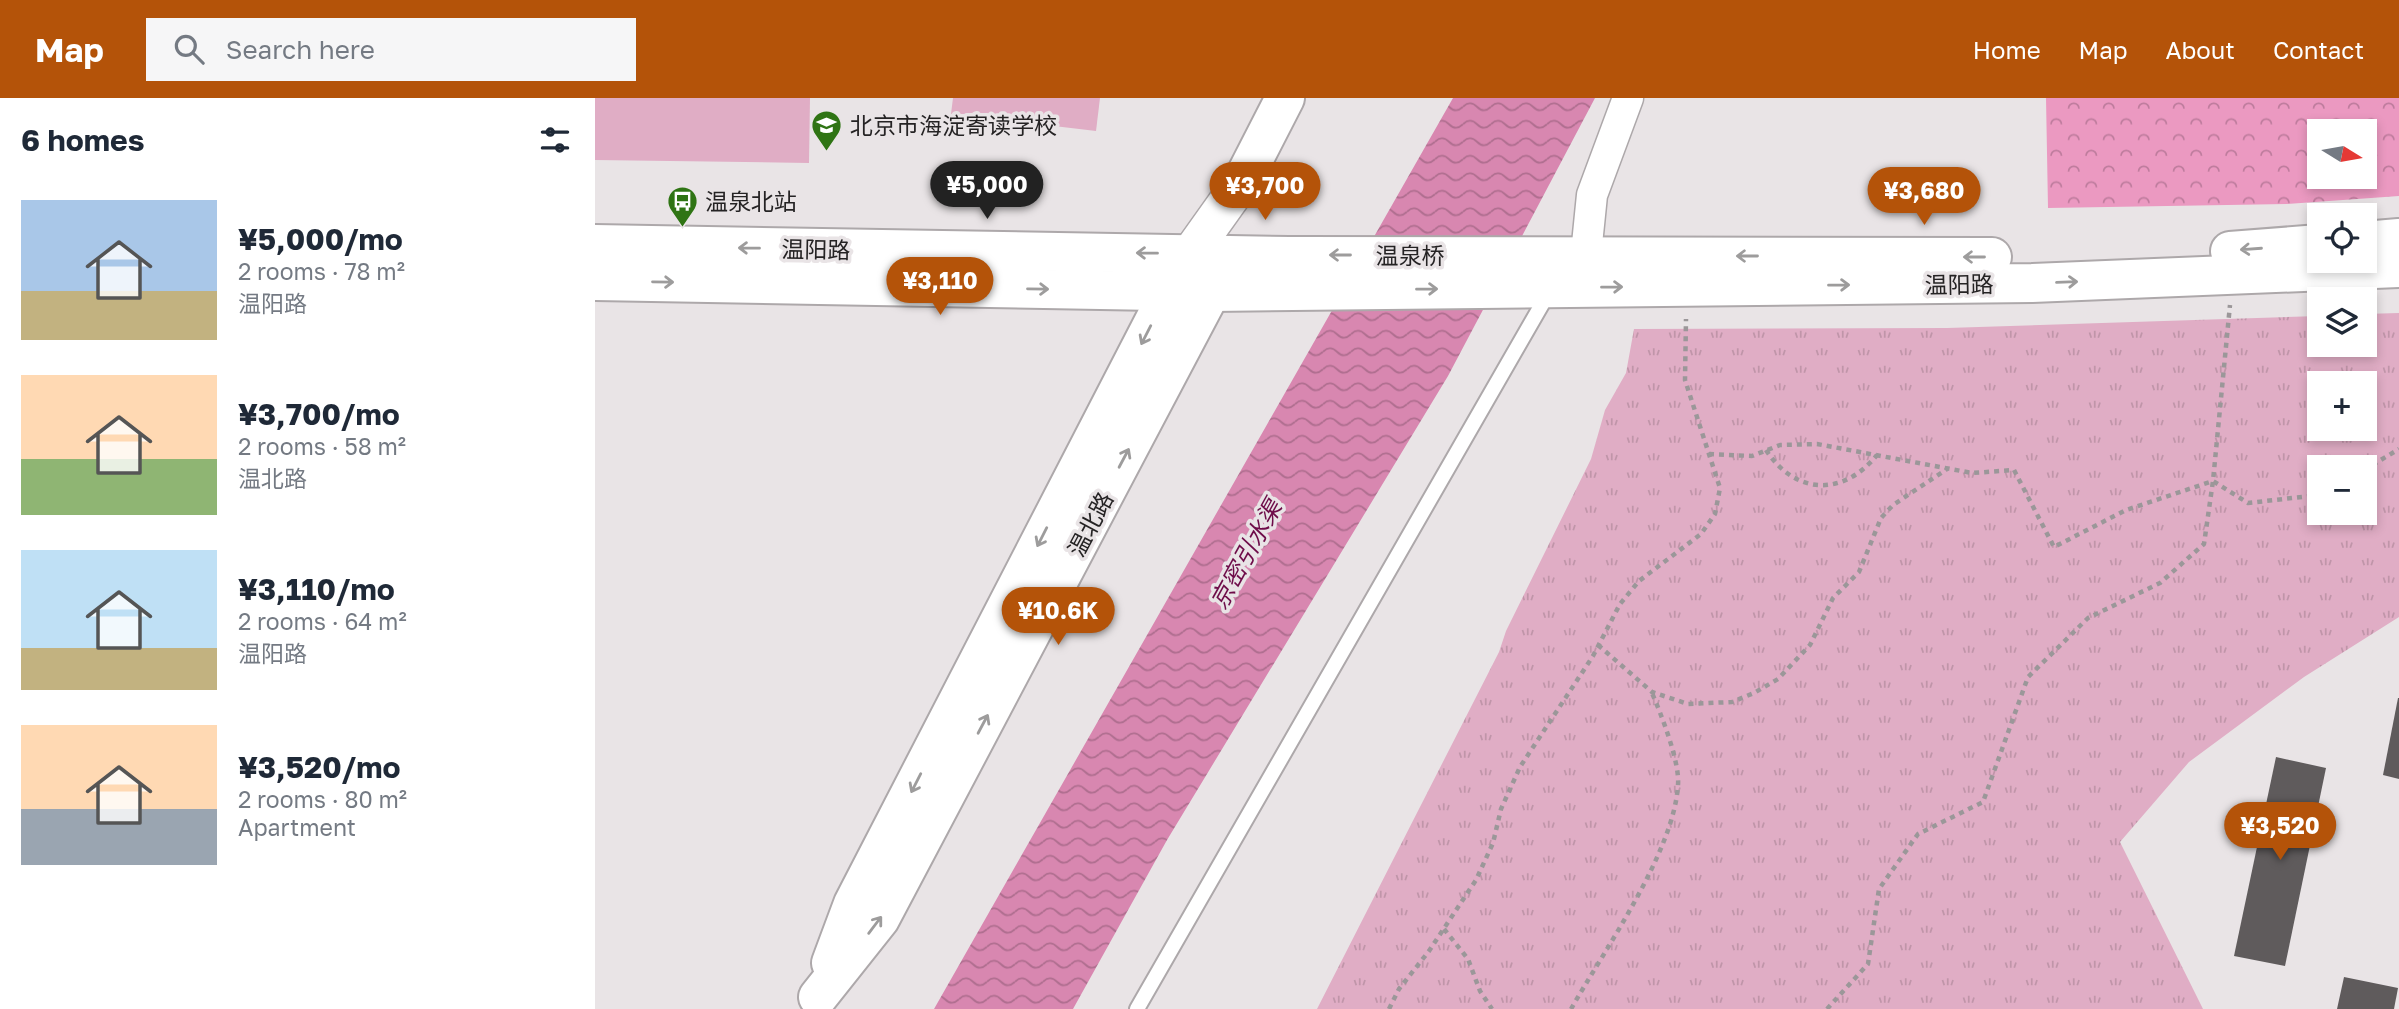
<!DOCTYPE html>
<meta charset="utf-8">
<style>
:root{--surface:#fff;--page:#f6f6f7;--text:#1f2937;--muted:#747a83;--accent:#b45309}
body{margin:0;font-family:"Golos Text","Noto Sans SC",sans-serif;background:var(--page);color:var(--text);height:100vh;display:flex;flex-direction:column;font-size:26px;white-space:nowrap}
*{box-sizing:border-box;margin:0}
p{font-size:23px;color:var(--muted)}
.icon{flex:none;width:38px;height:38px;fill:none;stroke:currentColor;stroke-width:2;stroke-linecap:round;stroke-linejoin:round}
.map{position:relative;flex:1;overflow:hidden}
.details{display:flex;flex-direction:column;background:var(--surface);width:595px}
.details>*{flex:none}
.needle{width:46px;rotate:101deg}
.fabs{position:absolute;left:1712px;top:21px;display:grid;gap:14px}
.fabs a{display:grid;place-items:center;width:70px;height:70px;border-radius:0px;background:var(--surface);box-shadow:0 4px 10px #0003;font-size:35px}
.price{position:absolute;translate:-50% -60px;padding:0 16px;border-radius:24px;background:var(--accent);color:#fff;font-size:23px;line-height:46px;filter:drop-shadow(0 2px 4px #0008)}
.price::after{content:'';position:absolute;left:50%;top:42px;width:21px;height:16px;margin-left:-10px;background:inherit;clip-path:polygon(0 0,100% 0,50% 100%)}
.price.selected{background:#222;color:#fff}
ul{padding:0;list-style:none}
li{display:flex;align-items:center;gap:21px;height:175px;padding:0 21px}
li span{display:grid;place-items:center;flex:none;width:196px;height:140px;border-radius:0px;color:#555}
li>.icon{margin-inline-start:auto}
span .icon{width:84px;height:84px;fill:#fffc;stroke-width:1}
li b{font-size:30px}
h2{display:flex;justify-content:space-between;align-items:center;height:84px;padding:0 21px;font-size:30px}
header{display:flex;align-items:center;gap:42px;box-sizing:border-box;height:98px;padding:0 35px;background:var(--accent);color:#fff}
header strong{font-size:33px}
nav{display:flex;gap:38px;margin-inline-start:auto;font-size:24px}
.search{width:490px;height:63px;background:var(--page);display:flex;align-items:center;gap:18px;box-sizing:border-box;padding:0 24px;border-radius:0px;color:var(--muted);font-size:26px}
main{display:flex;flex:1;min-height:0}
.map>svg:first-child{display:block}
</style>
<header>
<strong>Map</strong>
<div class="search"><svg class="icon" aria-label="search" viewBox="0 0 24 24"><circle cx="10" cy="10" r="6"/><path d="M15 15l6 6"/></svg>Search here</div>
<nav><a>Home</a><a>Map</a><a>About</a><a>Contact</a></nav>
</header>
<main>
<section class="details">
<h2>6 homes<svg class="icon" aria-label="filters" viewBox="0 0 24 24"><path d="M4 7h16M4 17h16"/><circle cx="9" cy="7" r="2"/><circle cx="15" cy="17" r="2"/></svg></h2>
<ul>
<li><span style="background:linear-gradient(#a9c7e8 65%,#c2b280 0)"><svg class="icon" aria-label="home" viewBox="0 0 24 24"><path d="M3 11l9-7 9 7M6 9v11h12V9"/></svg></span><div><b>¥5,000/mo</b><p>2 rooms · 78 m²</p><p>温阳路</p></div></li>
<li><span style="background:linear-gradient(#ffd9b3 60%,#8fb573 0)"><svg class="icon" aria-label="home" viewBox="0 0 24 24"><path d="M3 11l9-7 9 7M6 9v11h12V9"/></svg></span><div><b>¥3,700/mo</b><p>2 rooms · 58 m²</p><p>温北路</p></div></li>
<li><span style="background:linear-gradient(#bfe0f5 70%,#c2b280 0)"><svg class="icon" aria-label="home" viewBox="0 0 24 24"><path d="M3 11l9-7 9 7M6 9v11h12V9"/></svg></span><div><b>¥3,110/mo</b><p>2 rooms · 64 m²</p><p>温阳路</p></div></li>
<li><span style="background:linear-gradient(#ffd9b3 60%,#9aa5b1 0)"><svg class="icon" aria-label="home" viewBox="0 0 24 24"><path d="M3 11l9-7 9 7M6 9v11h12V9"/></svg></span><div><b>¥3,520/mo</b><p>2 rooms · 80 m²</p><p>Apartment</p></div></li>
</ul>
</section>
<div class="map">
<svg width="1804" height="911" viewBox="0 0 1804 911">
<defs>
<pattern id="grass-tufts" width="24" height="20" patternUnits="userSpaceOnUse" patternTransform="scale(1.75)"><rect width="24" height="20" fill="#e0adc5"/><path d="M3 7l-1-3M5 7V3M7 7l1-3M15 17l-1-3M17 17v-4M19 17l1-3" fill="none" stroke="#c095a9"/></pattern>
<pattern id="forest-crowns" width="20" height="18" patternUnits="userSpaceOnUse" patternTransform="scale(1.75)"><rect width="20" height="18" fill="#eb99c1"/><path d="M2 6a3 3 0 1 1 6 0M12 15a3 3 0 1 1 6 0" fill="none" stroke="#be7c9d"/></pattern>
<pattern id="water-waves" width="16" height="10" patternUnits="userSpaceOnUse" patternTransform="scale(1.75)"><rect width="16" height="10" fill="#d887b0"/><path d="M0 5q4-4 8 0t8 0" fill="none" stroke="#af6e8f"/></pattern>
</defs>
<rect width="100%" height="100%" fill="#e9e4e6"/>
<!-- grass -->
<path fill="url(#grass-tufts)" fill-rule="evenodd" d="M1804,215V519L1709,579L1594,664L1525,744L1608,911H722L904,554L911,533L996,361L1010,312L1031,275L1039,231L1352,230L1724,218V247H1769V216ZM1724,285H1769V331H1724ZM1724,369H1769V415H1724Z"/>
<!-- forest -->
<path fill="url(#forest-crowns)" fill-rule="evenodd" d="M1451,0H1804V98L1692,106L1453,110ZM1724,33H1769V79H1724Z"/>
<!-- garden -->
<g fill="#e0adc5">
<polygon points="0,0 215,0 214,65 0,62"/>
<polygon points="358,0 505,0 501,33 356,16"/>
</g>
<!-- water -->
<polygon fill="url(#water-waves)" points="858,0 1000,0 853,278 572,742 478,911 339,911"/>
<!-- building -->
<g fill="#5f5b5c">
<polygon points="1803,600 1804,600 1804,681 1788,677"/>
<polygon points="1681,659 1731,670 1690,868 1639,858"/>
<polygon points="1749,879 1803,890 1799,911 1742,911"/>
</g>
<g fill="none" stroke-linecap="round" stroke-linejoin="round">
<defs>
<polyline id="service" points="542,911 954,194"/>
<polyline id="minor" points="991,156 997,97 1033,0"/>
<polyline id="tertiary" points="596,155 648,82"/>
<g id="secondary">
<polyline points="648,82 690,0"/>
<polyline points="1769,143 1804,140"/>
<polyline points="0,146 694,158 1397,159"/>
<polyline points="1635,153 1724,146"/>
<polyline points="0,183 617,194 1437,185 1804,170"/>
<polyline points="236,865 258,806 584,175"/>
<polyline points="223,899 285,821 626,175"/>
</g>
</defs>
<!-- service casing -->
<use href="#service" stroke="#ada8aa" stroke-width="18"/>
<!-- minor casing -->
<use href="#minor" stroke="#ada8aa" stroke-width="33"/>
<!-- tertiary casing -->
<use href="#tertiary" stroke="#ada8aa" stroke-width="40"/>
<!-- secondary casing -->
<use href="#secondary" stroke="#ada8aa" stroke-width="42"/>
<!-- path -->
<g stroke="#9b9799" stroke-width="4.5" stroke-dasharray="5 5" stroke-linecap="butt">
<path d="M1171,352C1200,397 1248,399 1282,357"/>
<polyline points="1114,356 1157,358 1185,347 1222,346 1377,375 1419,372 1459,449 1531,412 1618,383 1653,405 1724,397"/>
<polyline points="1769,372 1804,351"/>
<polyline points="1003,547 1057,594 1093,606 1137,604 1159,595 1183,581 1215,547 1238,500 1264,474 1286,420 1298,407 1352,371"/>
<polyline points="849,831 873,861 885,893 897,911"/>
<polyline points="794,911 804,891 834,853 881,782 898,745 906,711 925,669 998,558 1025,506 1044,483 1106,436 1120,416 1125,390 1090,282 1091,221"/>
<path d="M976,911C1010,851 1079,754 1083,687C1085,664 1066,616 1057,595"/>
<polyline points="1232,911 1273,866 1284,791 1323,736 1388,704 1433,579 1493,520 1565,485 1609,446 1618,383 1635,207"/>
</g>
<!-- service -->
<use href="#service" stroke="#fff" stroke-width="14"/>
<!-- minor -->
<use href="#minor" stroke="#fff" stroke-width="30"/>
<!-- tertiary -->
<use href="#tertiary" stroke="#fff" stroke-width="37"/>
<!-- secondary -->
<use href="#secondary" stroke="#fff" stroke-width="38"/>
</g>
<!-- one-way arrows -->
<defs><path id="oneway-shaft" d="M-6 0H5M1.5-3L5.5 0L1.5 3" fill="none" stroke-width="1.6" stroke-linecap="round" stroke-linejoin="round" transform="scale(1.75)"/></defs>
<g stroke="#9d9c9c">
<use href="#oneway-shaft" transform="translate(154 150) rotate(-179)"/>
<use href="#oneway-shaft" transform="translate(1656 151) rotate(176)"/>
<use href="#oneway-shaft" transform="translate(552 155) rotate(-179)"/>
<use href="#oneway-shaft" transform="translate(745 157) rotate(180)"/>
<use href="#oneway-shaft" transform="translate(1152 158) rotate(-180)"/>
<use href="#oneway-shaft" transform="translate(1379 159) rotate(-180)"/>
<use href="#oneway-shaft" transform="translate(68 184) rotate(1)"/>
<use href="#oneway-shaft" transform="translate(1472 184) rotate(-2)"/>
<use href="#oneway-shaft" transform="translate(1244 187) rotate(-1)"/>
<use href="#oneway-shaft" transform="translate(1017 189) rotate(-1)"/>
<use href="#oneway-shaft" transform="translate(443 191) rotate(1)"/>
<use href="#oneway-shaft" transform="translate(832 191) rotate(-1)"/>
<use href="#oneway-shaft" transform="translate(551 237) rotate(117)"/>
<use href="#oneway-shaft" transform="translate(529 360) rotate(-62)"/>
<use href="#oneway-shaft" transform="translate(447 439) rotate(117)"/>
<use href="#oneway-shaft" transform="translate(388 626) rotate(-62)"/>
<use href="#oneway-shaft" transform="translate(321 685) rotate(117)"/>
<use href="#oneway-shaft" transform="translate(280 827) rotate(-53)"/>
</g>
<!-- icons -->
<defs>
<symbol id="school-pin" viewBox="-11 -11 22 30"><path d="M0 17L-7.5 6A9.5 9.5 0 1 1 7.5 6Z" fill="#2f7414" stroke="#e9e4e6"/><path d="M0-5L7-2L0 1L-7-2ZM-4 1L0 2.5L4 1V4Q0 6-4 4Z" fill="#fff"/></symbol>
<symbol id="bus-pin" viewBox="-11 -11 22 30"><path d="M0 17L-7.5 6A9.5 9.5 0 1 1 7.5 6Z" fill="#2f7414" stroke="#e9e4e6"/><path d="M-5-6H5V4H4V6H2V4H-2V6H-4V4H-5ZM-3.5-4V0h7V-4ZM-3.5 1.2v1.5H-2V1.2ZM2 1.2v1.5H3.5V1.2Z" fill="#fff"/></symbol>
</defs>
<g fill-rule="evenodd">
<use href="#school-pin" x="214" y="10" width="35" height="47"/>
<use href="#bus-pin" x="70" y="86" width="35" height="47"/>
</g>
<g text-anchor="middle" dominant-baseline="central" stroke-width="7" stroke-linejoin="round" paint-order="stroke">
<!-- poi labels -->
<g font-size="23" fill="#252324" stroke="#e9e4e6" text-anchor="start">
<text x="255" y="27">北京市海淀寄读学校</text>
<text x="110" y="103">温泉北站</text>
</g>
<!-- street labels -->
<g font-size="23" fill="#252324" stroke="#e9e4e6">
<text transform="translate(221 151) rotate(1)">温阳路</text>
<text x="815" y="157">温泉桥</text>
<text transform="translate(1364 186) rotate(-1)">温阳路</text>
<text transform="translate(495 426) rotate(-62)">温北路</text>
</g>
<!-- water labels -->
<g font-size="24" font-style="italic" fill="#6e0c49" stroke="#e9e4e6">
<text transform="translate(650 456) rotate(-61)">京密引水渠</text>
</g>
</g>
</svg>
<div class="fabs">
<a><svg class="needle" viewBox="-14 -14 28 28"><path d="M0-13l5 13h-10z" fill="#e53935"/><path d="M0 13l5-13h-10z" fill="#747a83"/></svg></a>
<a><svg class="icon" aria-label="locate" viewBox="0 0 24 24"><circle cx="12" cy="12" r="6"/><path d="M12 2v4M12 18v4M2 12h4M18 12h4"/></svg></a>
<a><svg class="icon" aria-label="layers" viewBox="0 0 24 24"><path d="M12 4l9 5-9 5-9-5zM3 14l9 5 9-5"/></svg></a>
<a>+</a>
<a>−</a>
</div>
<b class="price selected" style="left:392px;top:123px">¥5,000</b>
<b class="price" style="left:670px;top:124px">¥3,700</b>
<b class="price" style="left:1329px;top:129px">¥3,680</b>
<b class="price" style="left:345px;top:219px">¥3,110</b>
<b class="price" style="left:463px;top:549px">¥10.6K</b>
<b class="price" style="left:1685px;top:764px">¥3,520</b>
</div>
</main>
